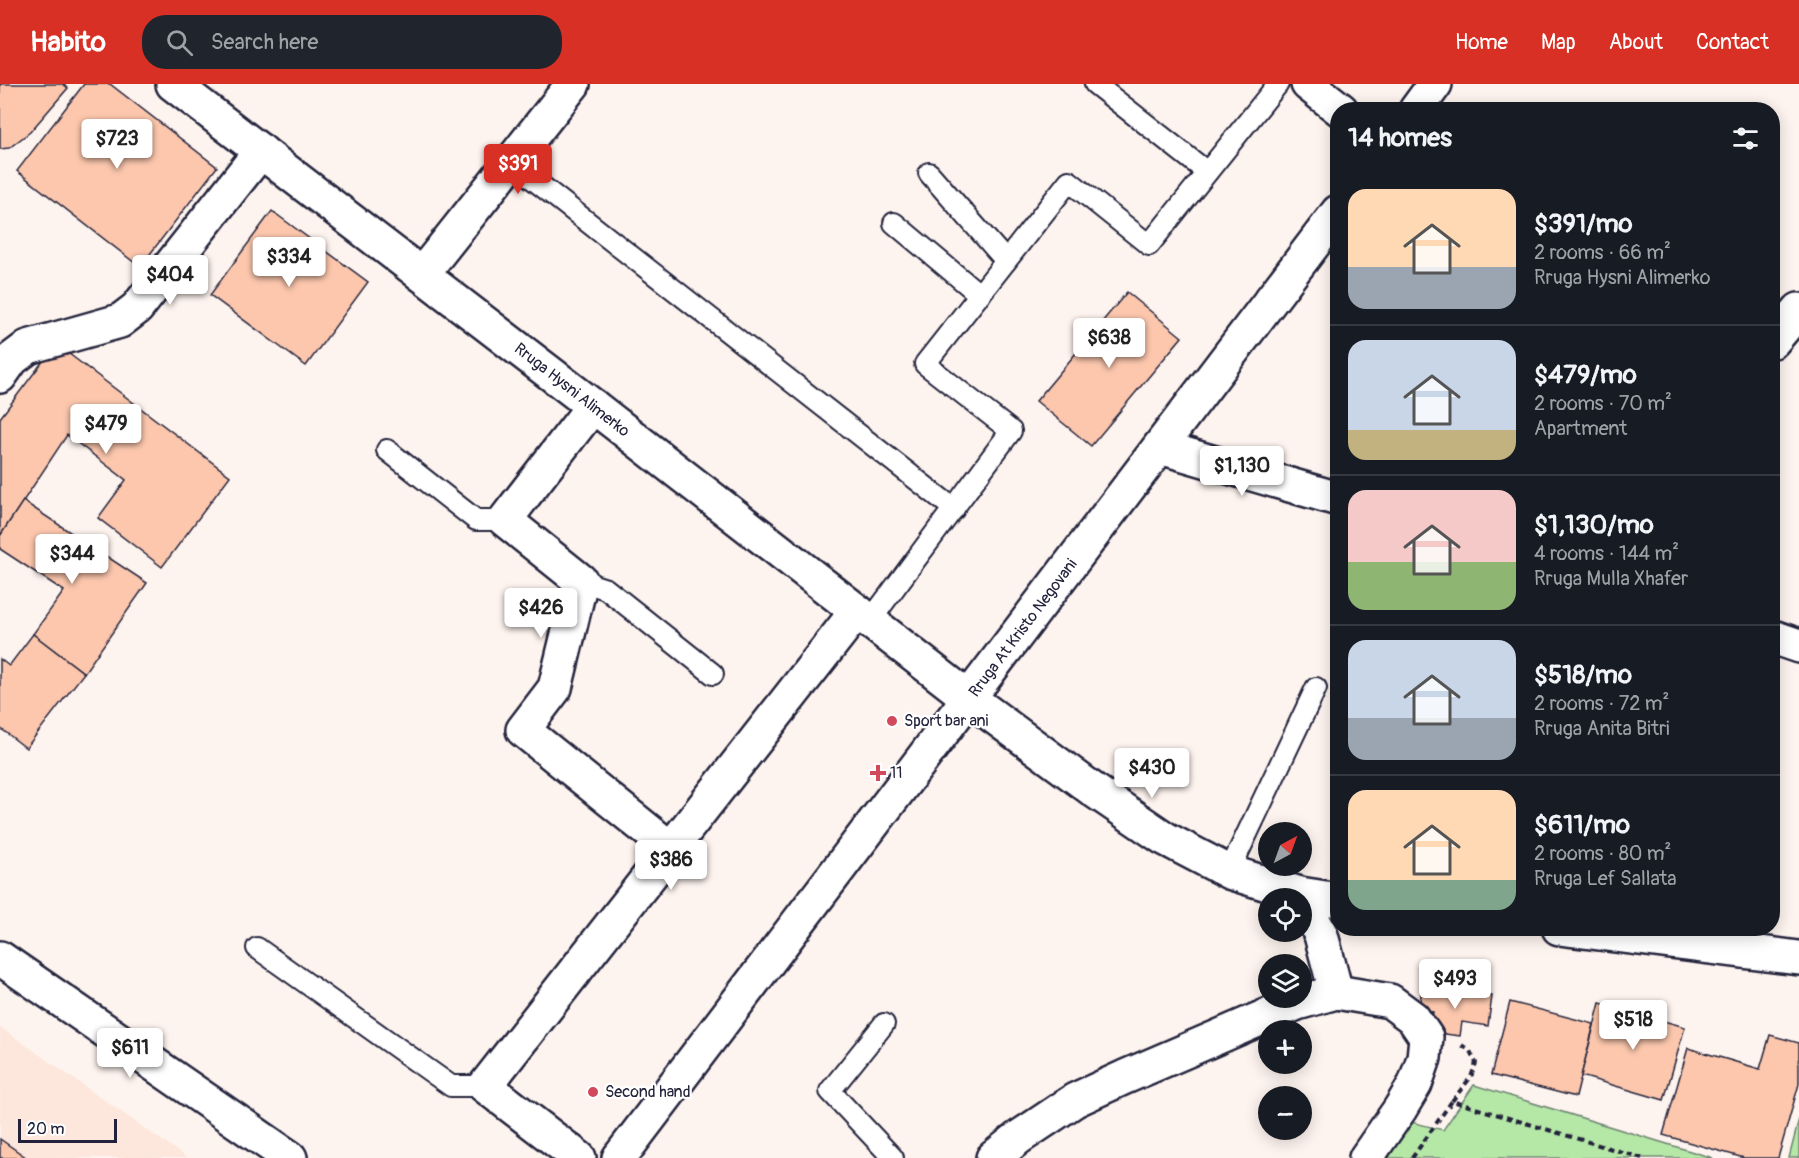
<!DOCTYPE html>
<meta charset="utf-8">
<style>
:root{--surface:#171b24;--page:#20242c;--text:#f1f3f6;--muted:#9ea1a6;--line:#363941;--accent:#d93025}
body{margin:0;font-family:Pangolin,sans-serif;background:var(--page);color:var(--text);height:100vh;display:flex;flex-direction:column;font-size:22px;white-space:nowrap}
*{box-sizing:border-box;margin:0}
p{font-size:20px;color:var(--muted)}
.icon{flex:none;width:33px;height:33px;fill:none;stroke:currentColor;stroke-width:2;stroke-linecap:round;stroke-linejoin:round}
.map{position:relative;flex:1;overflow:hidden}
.side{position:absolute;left:1330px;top:18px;width:450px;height:834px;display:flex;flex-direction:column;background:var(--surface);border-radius:24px;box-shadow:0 3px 15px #0003}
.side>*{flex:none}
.needle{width:39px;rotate:41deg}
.controls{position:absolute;left:1258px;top:738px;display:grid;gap:12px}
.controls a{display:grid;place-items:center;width:54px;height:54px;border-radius:50%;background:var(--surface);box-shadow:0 3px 15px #0003;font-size:30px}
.scale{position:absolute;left:18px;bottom:15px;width:99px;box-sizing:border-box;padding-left:6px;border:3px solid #22223b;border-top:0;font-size:16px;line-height:21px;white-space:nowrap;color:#22223b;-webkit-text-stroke:4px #fff;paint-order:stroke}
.price{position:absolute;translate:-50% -51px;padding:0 14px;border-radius:6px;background:#fff;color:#222;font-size:20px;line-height:39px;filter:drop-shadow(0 2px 3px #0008)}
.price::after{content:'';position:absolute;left:50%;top:36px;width:18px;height:14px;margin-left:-9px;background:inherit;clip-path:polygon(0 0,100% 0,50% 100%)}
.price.current{background:var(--accent);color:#fff}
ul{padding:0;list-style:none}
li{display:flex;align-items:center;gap:18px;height:150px;padding:0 18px}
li+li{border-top:2px solid var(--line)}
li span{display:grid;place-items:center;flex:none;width:168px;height:120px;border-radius:18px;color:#555}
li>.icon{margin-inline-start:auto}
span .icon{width:72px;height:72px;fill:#fffc;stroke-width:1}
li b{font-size:26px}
h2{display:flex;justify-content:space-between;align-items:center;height:72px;padding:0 18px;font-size:26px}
header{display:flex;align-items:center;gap:36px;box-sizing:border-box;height:84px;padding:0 30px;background:var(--accent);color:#fff}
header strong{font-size:28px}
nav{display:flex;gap:33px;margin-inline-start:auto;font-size:21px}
.search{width:420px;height:54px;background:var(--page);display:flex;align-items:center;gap:15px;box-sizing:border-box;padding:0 21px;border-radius:24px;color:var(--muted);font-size:22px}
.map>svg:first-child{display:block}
</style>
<header>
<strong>Habito</strong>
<div class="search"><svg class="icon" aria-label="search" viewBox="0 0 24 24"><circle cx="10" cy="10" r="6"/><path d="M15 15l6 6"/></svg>Search here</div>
<nav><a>Home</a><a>Map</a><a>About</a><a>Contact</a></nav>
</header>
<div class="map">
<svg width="1799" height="1074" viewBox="0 0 1799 1074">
<rect width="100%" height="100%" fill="#fef4ef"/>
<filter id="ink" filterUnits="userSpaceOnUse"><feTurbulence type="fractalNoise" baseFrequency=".0167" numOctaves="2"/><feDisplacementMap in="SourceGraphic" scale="12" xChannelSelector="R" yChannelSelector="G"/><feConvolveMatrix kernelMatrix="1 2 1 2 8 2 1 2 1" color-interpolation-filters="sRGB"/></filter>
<g filter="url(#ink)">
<!-- built -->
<polygon fill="#fde6db" points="0,943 187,1074 0,1074"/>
<!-- green -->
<g fill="#b5e7a7" stroke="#6c8471" stroke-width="1.5">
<polygon points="1474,1001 1713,1074 1372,1074 1399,1035 1443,1046"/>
<polygon points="1799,1035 1799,1074 1789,1074"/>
</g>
<!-- building -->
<g fill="#fcc7ad" stroke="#22223b" stroke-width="1.5">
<polygon points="0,0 63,0 68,4 30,48 9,64 0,65"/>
<polygon points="84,0 110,0 217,83 140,183 17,87"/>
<polygon points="272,127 368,198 306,282 210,211"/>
<polygon points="1127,208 1182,253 1091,362 1036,317"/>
<polygon points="56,260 230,392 162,483 98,434 126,396 67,351 0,452 0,334"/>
<polygon points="23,417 147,499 84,589 33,550 64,507 0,465 0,452"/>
<polygon points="33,550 84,589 26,664 0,644 0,575 9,582"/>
<polygon points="1422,903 1492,912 1488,942 1462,938 1460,952 1430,948 1433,928 1419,927"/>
<polygon points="1510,918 1594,940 1576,1013 1491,991"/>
<polygon points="1600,919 1685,943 1664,1016 1581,992"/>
<polygon points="1770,951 1799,959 1799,1000 1778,1074 1744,1074 1663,1051 1688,964 1760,985"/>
<polygon points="0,1055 27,1074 0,1074"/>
</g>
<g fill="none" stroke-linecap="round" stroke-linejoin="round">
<defs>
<g id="service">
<polyline points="1095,0 1207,88"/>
<polyline points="511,78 954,425"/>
<polyline points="929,89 1006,177"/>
<polyline points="894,139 980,211"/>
<polyline points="387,366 476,436 505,436"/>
<polyline points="581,497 606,505 713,590"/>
<polyline points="870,537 1011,347 925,280 1069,97 1149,161 1278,0"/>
<polyline points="1229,788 1316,604"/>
<polyline points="257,864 451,1002 485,1002"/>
<polyline points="884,940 830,1007 893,1074"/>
</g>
<g id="minor">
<polyline points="1308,0 1341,26"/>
<polyline points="422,190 573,0"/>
<polyline points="1773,257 1799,226"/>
<polyline points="0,292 12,275 28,263 120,237 137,224 261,67"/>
<polyline points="593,322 505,436 581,497 555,604 523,646 671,765"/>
<polyline points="1160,363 1338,415"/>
<polyline points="1773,553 1799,562"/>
<polyline points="1300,810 1321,851 1336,908"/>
<polyline points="579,1074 485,1002 857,527"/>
<polyline points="993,1074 1018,1054 1075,1016 1125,993 1255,937 1297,919 1336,908 1390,917 1413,934 1426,953 1424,974 1415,1000 1400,1025 1366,1074"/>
</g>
<polyline id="tertiary" points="0,874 290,1074"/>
<g id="secondary">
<polyline points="173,0 593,322 970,615 1092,705 1164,754 1229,788 1300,810 1338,816"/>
<polyline points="1416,26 1435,0"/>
<polyline points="1559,844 1799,874"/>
<polyline points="619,1074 1338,128"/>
</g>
</defs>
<!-- service casing -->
<use href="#service" stroke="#22223b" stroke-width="24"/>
<!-- minor casing -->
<use href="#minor" stroke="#22223b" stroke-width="38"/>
<!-- tertiary casing -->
<use href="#tertiary" stroke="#22223b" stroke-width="38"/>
<!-- secondary casing -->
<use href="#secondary" stroke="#22223b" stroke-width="38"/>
<!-- path -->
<g stroke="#22223b" stroke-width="4" stroke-dasharray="6 4.5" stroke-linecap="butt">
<polyline points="1452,1017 1471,993 1476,979 1470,967 1459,959"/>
<polyline points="1412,1074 1452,1017 1642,1074"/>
</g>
<!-- service -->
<use href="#service" stroke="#fff" stroke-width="20"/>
<!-- minor -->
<use href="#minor" stroke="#fff" stroke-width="33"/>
<!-- tertiary -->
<use href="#tertiary" stroke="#fff" stroke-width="33"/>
<!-- secondary -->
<use href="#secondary" stroke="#fff" stroke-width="33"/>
</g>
</g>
<!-- markers -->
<g fill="#d1495b" stroke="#fff" stroke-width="2">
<circle cx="892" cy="637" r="6"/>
<path d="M875 680h6v6h6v6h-6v6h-6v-6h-6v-6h6z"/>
<circle cx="593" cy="1008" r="6"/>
</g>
<g text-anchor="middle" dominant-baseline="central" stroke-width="4.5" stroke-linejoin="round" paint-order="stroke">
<!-- street labels -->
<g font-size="16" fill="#22223b" stroke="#fff">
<text transform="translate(572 306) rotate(38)">Rruga Hysni Alimerko</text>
<text transform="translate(1023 544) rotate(-53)">Rruga At Kristo Negovani</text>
</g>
<!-- poi labels -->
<g font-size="16" fill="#22223b" stroke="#fff" text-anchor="start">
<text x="904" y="637">Sport bar ani</text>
<text x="890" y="689">11</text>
<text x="605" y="1008">Second hand</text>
</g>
</g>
</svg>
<div class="controls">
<a><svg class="needle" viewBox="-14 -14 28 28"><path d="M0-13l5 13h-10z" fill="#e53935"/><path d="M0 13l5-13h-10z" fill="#9ea1a6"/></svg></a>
<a><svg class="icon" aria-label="locate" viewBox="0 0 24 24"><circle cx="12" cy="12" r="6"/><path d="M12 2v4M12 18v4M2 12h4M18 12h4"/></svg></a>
<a><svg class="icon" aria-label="layers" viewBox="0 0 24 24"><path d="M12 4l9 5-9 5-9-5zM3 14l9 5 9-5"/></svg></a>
<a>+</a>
<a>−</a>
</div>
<div class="scale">20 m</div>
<b class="price" style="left:117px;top:86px">$723</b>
<b class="price current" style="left:518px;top:111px">$391</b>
<b class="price" style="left:289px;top:204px">$334</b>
<b class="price" style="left:170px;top:222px">$404</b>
<b class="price" style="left:1109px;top:285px">$638</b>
<b class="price" style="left:106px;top:371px">$479</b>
<b class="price" style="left:1242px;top:413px">$1,130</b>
<b class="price" style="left:72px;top:501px">$344</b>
<b class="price" style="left:541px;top:555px">$426</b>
<b class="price" style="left:1152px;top:715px">$430</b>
<b class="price" style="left:671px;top:807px">$386</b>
<b class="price" style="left:1455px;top:926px">$493</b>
<b class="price" style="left:1633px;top:967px">$518</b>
<b class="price" style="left:130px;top:995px">$611</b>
<section class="side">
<h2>14 homes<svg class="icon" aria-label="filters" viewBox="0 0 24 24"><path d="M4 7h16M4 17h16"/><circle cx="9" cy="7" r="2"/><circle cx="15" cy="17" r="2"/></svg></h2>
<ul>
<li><span style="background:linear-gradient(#ffd9b3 65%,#9aa5b1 0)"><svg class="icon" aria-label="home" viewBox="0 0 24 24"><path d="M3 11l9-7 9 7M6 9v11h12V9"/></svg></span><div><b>$391/mo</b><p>2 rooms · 66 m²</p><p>Rruga Hysni Alimerko</p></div></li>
<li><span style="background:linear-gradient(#c9d6e8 75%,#c2b280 0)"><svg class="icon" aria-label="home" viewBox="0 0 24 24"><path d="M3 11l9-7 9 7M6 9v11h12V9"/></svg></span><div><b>$479/mo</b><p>2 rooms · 70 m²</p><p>Apartment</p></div></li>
<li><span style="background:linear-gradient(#f6c9c9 60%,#8fb573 0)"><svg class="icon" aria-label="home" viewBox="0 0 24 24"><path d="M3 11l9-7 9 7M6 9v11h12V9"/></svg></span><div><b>$1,130/mo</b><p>4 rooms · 144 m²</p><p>Rruga Mulla Xhafer</p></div></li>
<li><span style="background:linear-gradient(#c9d6e8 65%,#9aa5b1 0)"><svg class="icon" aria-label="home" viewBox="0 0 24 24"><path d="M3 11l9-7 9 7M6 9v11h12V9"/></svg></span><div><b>$518/mo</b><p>2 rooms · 72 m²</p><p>Rruga Anita Bitri</p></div></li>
<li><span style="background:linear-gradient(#ffd9b3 75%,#7fa58c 0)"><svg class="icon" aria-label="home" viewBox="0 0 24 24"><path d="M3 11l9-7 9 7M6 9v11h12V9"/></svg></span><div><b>$611/mo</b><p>2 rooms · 80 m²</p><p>Rruga Lef Sallata</p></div></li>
</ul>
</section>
</div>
